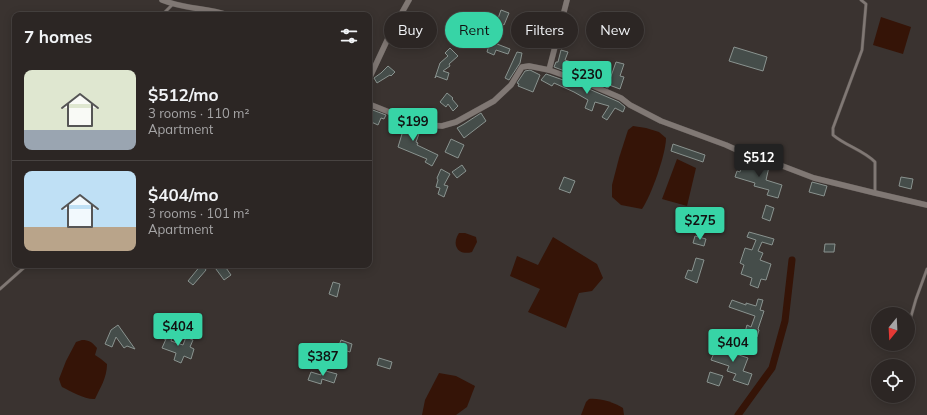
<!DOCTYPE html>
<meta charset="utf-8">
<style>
:root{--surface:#2c2624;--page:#342e2c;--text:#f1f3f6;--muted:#a6a5a6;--line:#484341;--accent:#37d4a6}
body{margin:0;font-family:Mulish,sans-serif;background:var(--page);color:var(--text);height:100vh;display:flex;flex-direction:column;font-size:15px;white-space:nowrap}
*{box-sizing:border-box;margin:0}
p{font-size:13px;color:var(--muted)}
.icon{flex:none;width:22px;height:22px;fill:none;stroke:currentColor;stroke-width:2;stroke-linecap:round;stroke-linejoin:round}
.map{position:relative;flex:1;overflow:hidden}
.drawer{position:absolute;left:12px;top:12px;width:360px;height:256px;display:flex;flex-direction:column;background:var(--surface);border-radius:8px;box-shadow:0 2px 10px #0003,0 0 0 1px var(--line)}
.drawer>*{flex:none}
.guide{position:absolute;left:384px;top:12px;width:380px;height:36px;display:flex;gap:8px}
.needle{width:26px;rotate:198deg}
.controls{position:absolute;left:871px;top:307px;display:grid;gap:8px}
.controls a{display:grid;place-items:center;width:44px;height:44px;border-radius:50%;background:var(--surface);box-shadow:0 2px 10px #0003,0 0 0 1px var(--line);font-size:20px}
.price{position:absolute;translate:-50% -34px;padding:0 9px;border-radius:4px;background:var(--accent);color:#111;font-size:13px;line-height:26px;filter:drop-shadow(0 1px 2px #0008)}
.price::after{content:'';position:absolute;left:50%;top:24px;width:12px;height:9px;margin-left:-6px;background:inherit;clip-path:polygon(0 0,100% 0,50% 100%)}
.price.on{background:#222;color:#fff}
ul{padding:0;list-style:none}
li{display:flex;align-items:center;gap:12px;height:100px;padding:0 12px}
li+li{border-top:1px solid var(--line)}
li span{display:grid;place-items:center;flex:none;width:112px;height:80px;border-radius:8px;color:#555}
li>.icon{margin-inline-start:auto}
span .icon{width:48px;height:48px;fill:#fffc;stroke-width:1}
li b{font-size:17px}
h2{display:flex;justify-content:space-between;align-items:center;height:48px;padding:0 12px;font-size:17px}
.pill{padding:0 14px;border-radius:18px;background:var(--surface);box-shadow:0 2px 10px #0003,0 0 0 1px var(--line);font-size:14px;line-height:36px}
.pill.on{background:var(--accent);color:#111}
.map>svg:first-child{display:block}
</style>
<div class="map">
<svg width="927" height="415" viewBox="0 0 927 415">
<rect width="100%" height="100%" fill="#3a3330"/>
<!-- water -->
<g fill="#351407">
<polygon points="881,17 911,27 903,54 873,45"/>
<path d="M633,126L646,128L659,132L666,138C666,154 651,196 642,209L621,205L612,197V185L619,158L628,130Z"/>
<polygon points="677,159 696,168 687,206 662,199"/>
<path d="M459,233H465L476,237L477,242L472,252C458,256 451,245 459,233Z"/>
<polygon points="553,237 597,264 603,278 592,291 579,293 566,328 528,312 540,289 510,276 517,256 538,265"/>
<path d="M82,340C89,340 92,342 97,348L95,355L101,359L107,364C107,378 100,388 95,399C86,400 70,391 62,387L61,385L59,379L66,361L76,342Z"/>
<polygon points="439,373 456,376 475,386 467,407 456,415 422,415 425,400"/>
<path d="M589,399C600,398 613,402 623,408L624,415H581L586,402Z"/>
</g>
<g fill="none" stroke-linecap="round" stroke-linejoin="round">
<!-- canal -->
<polyline stroke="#351407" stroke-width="7" points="738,415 772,368 785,321 792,260"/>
</g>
<!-- building -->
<g fill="#454d4a" stroke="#8a938f">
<polygon points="501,10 509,13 504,25 502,24 500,32 494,30"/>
<polygon points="489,40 498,43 497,44 510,49 508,54 496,50 494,55 487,52 489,45 487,45"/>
<polygon points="734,47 767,57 763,71 729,61"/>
<polygon points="450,48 458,56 449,64 450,66 443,71 449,73 447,80 436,76 435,78 440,63 448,56 445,53"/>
<polygon points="561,50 568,52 565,60 574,63 570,73 554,67 556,62 558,62"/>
<polygon points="517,52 522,53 520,63 509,80 505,78"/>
<polygon points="616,62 624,64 620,76 624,77 620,89 609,85 608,88 581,77 583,71 591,73 591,74 610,79"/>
<polygon points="388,66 395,72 391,76 390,75 377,83 374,78 381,73"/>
<polygon points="530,70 540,75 533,92 518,86 519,84 517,83 525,71"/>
<polygon points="546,74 589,89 619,102 625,107 623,112 615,108 607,120 602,117 609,106 595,102 592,111 585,108 588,100 574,92 554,83 552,86 541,80"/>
<polygon points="447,93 453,98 452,99 458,106 453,111 448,104 446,107 440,102"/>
<polygon points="370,109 386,115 384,119 381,118 378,125 369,121 371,116 369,114"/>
<polygon points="481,113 486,121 464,138 457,128 464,124"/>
<polygon points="395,121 405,126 406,123 421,128 416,142 418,143 417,145 438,155 432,166 425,162 427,159 398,147 402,134 392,130"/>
<polygon points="451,139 464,145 458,158 445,152"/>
<polygon points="673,144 705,155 703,162 671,151"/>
<polygon points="743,161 769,167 766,180 782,185 778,198 767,195 769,190 754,186 755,183 735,177 737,171 740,172"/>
<polygon points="462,165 466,171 457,178 452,172"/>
<polygon points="441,169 450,174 444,185 448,186 444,197 438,194 440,188 436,187 438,180 437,178"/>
<polygon points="564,177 575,181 570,193 559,189"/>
<polygon points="901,177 913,179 911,189 899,186"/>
<polygon points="812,182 827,186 824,196 809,192"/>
<polygon points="766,205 774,208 770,221 762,218"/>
<polygon points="749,232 774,239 772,245 762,242 758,251 763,253 760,260 771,264 766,280 761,279 758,288 750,285 752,278 741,274 744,265 740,263 745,248 752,250 756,240 747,237"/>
<polygon points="695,236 706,239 704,246 693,243"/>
<polygon points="825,244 835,244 834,252 824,252"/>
<polygon points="696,258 704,260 697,283 685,278 688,270 692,271"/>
<polygon points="201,265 203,265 206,270 193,285 188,281"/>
<polygon points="213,265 224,265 231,275 224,280"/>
<polygon points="333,282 340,284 337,297 329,294"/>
<polygon points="758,299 763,300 760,310 764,311 758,329 759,330 757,337 745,332 747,325 751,327 755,316 729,307 732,300 746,305 746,303 756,306"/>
<polygon points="118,325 135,349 127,346 124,348 116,337 112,347 105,344 111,330"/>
<polygon points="168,328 175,331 171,341 183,345 186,337 193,340 190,347 194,349 191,359 184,356 181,363 174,360 176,353 162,348 166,339 164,339"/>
<polygon points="341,340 352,344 350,352 338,348"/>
<polygon points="723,340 732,344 730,352 748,358 743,371 752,374 748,385 733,380 736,374 727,371 729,366 711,360 714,353 718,354"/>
<polygon points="379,358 392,362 390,369 377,365"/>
<polygon points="322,370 337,374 334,383 322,379 321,384 308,380 311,372 321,375"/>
<polygon points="710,372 723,376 719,386 707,382"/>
</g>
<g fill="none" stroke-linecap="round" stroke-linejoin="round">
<defs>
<g id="service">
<path d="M861,0L866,4L862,50L833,128V135C846,146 863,150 875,162V193"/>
<polyline points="162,15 172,5"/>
<polyline points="0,289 27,265"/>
<polyline points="908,327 916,299 927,269"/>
<polyline points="903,345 903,344"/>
</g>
<g id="minor">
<path d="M162,0C184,9 206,8 228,15"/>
<polyline points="549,70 567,0"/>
<polyline points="369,79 391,32 409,0"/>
<polyline points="369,104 404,118 427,125 442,126 456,122 494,101 511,85 522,67 529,66 549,70 591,85 621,98 630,105 661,121 726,145 737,150 759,157 814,178 875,193 927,205"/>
</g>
</defs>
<!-- service casing -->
<use href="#service" stroke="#56504d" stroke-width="3.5"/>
<!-- minor casing -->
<use href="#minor" stroke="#56504d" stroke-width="6"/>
<!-- service -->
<use href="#service" stroke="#807874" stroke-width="2.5"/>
<!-- minor -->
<use href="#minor" stroke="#807874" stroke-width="5.5"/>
</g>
</svg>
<div class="controls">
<a><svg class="needle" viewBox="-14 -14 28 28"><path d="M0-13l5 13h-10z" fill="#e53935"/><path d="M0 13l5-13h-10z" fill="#a6a5a6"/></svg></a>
<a><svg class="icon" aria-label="locate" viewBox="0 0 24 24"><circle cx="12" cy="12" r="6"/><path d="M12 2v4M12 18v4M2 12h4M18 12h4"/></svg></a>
</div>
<b class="price" style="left:587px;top:95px">$230</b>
<b class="price" style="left:413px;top:142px">$199</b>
<b class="price on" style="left:759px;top:178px">$512</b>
<b class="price" style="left:700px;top:241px">$275</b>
<b class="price" style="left:178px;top:347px">$404</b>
<b class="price" style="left:733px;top:363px">$404</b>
<b class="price" style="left:323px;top:377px">$387</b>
<div class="guide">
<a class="pill">Buy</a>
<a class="pill on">Rent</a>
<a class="pill">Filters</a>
<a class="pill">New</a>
</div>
<section class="drawer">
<h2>7 homes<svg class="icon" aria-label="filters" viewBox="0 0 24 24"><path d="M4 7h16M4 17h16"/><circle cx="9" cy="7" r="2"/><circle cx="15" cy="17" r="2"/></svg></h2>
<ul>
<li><span style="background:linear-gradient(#dfe7d0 75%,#9aa5b1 0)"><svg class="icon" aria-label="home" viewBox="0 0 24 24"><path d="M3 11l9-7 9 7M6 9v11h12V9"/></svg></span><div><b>$512/mo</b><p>3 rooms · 110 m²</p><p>Apartment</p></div></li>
<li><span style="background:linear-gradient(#bfe0f5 70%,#b9a48a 0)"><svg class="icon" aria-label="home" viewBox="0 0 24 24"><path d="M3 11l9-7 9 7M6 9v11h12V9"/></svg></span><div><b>$404/mo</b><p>3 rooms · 101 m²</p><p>Apartment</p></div></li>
</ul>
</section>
</div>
